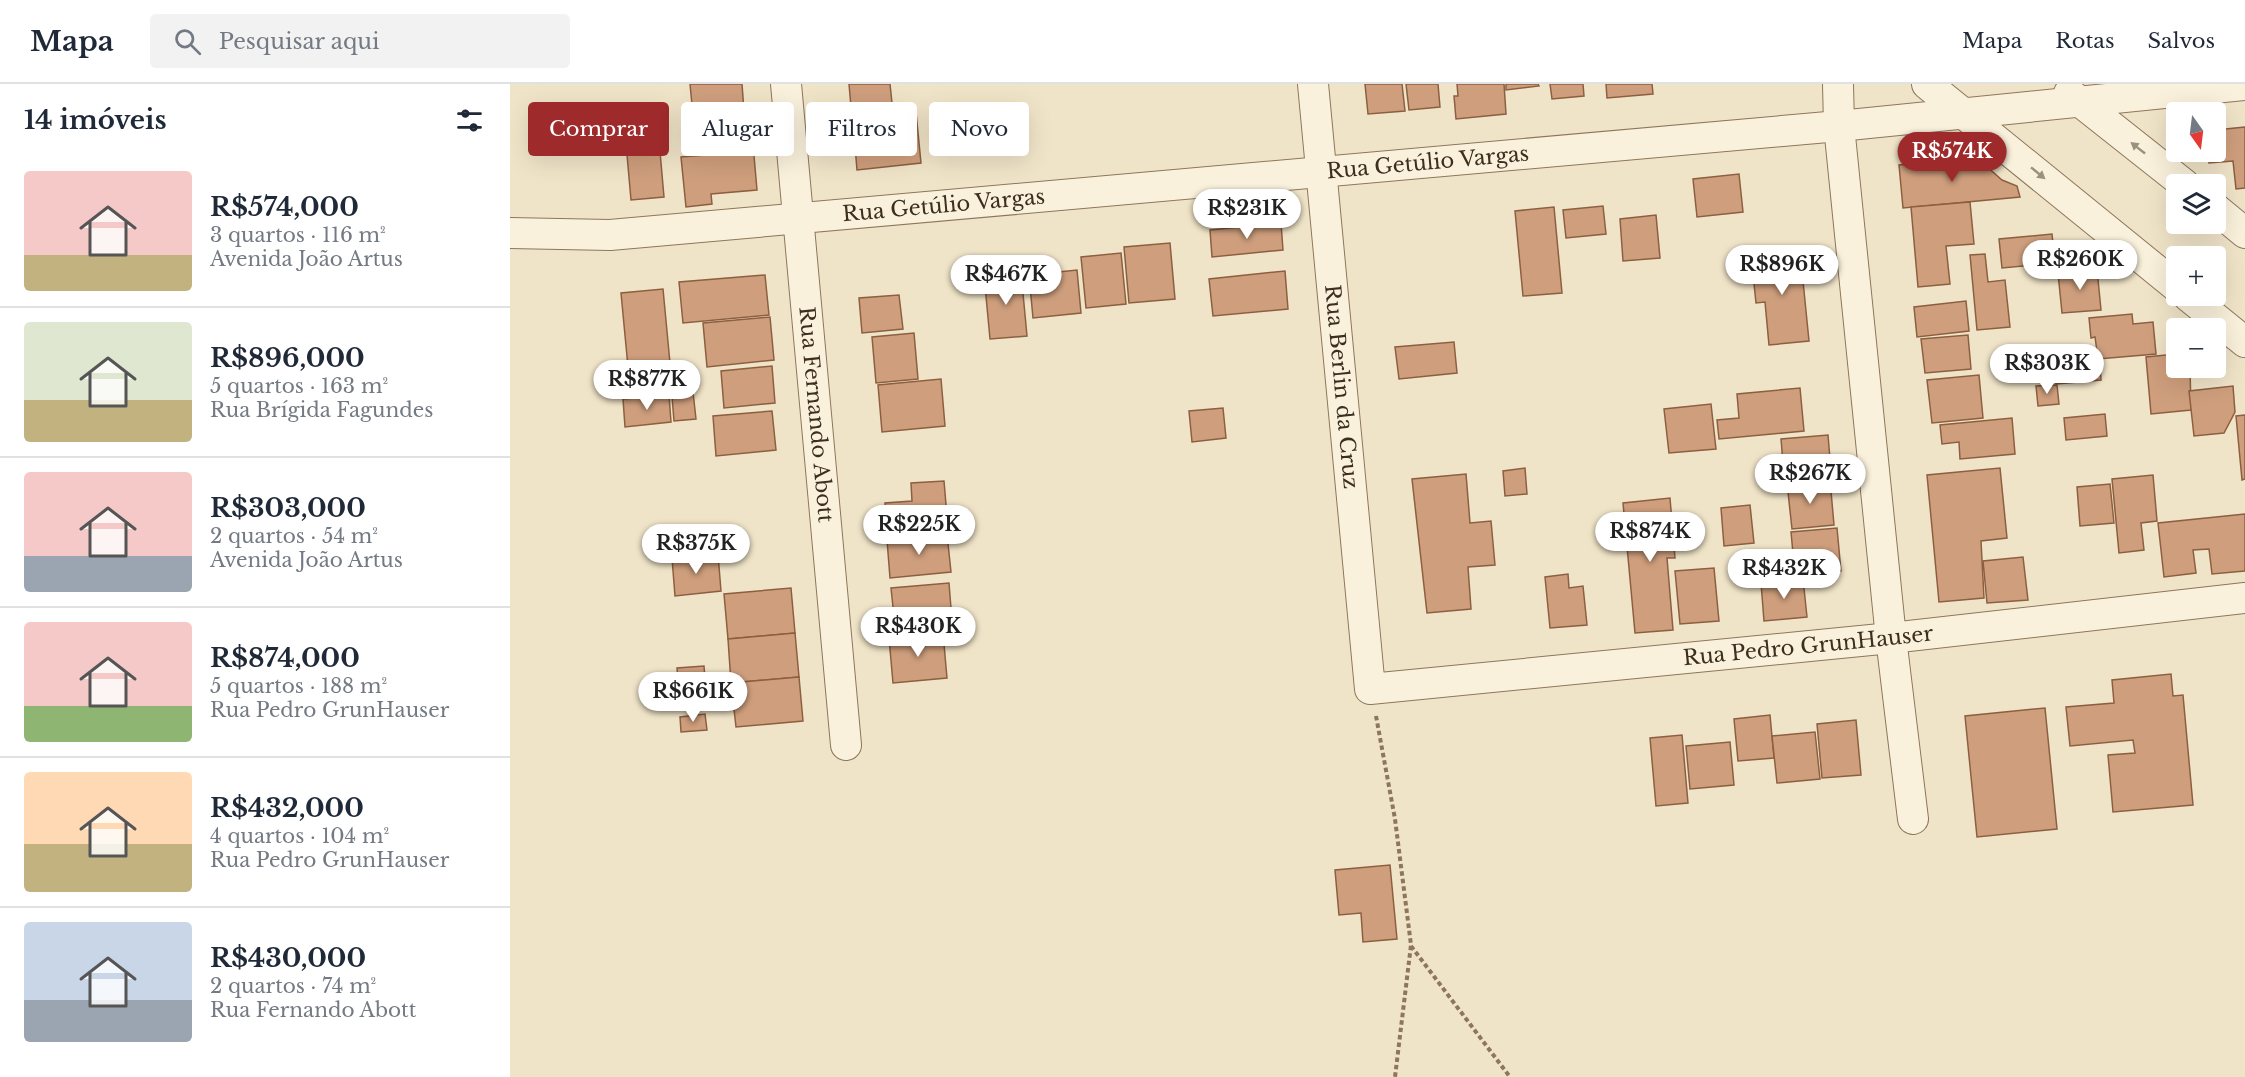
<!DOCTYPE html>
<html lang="pt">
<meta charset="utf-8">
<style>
:root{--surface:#fff;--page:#f2f2f3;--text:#1f2937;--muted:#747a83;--line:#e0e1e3;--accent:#9e2a2b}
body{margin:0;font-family:"Libre Baskerville",serif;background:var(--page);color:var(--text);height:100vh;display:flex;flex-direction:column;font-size:22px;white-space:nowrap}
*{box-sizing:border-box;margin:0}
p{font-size:20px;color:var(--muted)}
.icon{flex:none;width:33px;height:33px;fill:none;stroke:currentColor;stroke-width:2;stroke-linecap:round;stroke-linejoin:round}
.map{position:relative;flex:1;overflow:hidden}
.panel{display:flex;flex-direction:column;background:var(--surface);width:510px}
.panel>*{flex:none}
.hud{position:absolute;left:18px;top:18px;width:570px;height:54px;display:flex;gap:12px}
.needle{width:39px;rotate:166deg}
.buttons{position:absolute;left:1656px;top:18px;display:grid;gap:12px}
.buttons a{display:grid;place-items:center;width:60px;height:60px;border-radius:6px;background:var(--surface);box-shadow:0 6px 24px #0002;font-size:30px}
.price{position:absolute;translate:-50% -51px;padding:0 14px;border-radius:21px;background:#fff;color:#222;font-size:20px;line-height:39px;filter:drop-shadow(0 2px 3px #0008)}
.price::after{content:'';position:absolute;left:50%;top:36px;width:18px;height:14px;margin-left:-9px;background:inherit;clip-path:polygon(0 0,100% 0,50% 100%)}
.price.selected{background:var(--accent);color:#fff}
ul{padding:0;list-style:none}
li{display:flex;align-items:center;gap:18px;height:150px;padding:0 24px}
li+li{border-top:2px solid var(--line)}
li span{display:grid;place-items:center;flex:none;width:168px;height:120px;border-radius:6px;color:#555}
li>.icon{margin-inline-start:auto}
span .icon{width:72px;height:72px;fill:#fffc;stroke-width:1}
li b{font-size:26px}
h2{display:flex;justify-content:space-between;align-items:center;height:72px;padding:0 24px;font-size:26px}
.tag{padding:0 21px;border-radius:6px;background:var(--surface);box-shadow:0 6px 24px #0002;font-size:21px;line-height:54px}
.tag.selected{background:var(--accent);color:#fff}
header{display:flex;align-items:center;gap:36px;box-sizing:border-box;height:84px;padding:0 30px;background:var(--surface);border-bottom:2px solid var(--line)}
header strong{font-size:28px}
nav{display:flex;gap:33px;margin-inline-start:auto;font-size:21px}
.search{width:420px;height:54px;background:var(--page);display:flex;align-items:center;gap:15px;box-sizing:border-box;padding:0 21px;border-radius:6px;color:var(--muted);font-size:22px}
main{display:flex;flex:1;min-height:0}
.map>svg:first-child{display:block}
</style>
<header>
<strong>Mapa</strong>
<div class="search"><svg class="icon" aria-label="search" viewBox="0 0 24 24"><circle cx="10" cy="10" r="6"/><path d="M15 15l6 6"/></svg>Pesquisar aqui</div>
<nav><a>Mapa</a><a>Rotas</a><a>Salvos</a></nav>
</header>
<main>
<section class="panel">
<h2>14 imóveis<svg class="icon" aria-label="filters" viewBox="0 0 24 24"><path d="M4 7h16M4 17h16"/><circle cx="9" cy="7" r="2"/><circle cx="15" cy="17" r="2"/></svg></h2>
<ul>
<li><span style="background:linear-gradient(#f6c9c9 70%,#c2b280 0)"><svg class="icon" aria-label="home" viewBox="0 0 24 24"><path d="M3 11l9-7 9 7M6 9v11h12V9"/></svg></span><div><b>R$574,000</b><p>3 quartos · 116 m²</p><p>Avenida João Artus</p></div></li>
<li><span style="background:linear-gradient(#dfe7d0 65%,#c2b280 0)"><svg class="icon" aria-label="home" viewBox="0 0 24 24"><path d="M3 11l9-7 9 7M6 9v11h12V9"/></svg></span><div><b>R$896,000</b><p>5 quartos · 163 m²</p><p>Rua Brígida Fagundes</p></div></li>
<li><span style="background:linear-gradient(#f6c9c9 70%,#9aa5b1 0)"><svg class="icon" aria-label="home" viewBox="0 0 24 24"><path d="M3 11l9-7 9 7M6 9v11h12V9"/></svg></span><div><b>R$303,000</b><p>2 quartos · 54 m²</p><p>Avenida João Artus</p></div></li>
<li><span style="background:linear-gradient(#f6c9c9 70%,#8fb573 0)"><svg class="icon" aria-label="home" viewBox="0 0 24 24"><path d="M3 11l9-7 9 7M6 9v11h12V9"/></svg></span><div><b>R$874,000</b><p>5 quartos · 188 m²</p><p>Rua Pedro GrunHauser</p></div></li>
<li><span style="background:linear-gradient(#ffd9b3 60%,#c2b280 0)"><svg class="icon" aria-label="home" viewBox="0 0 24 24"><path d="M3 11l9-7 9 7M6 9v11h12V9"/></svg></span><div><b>R$432,000</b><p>4 quartos · 104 m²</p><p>Rua Pedro GrunHauser</p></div></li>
<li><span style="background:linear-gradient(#c9d6e8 65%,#9aa5b1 0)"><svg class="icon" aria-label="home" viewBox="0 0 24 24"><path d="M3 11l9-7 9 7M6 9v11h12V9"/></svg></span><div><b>R$430,000</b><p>2 quartos · 74 m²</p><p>Rua Fernando Abott</p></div></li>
</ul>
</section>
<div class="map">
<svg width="1735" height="993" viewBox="0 0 1735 993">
<rect width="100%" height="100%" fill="#f0e4c8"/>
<!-- building -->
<g fill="#cf9f7d" stroke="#8d5f41" stroke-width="1.5">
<polygon points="180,0 232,0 234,27 240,26 247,106 201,110 202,120 176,123 171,73 196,71 193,30 183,31"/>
<polygon points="339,0 380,0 382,19 341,23"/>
<polygon points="855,0 892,0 895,27 858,30"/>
<polygon points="896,0 928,0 930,23 899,26"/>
<polygon points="947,0 994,0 996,30 946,35 944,12 948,12"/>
<polygon points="996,0 1028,0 1029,2 996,6"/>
<polygon points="1040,0 1073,0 1074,12 1042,15"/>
<polygon points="1096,0 1142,0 1143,10 1097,14"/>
<polygon points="384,22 385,30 406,28 411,79 347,86 342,26"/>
<polygon points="1735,43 1735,104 1726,105 1723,77 1699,79 1698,68 1706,68 1706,46"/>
<polygon points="148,45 154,113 121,116 115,48"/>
<polygon points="1466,73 1492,96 1507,102 1510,113 1393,124 1389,81"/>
<polygon points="1229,90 1233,128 1187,133 1183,95"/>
<polygon points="1460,118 1464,160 1436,162 1440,200 1408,203 1401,123"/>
<polygon points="1093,122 1096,150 1056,154 1053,126"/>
<polygon points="1044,123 1052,209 1013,212 1005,127"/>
<polygon points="1146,131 1150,174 1113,177 1110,135"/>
<polygon points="771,139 773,166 702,173 700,146"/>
<polygon points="1542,150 1545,179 1492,184 1489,155"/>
<polygon points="660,159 665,215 619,219 614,163"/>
<polygon points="1290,167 1299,257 1259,261 1255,218 1246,219 1241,171"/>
<polygon points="611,169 616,220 576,224 571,173"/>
<polygon points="1475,170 1478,198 1495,196 1500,243 1467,246 1460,171"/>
<polygon points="1587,185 1591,226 1552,229 1548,189"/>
<polygon points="567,186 571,229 523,234 519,191"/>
<polygon points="775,187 778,225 703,232 699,195"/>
<polygon points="511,188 517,252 480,255 474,191"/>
<polygon points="255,191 259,231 173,239 169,198"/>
<polygon points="153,205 160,279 118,283 111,209"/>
<polygon points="389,211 393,245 352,249 349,214"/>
<polygon points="1456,217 1459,247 1407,253 1404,223"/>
<polygon points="1622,230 1623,240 1643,238 1646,270 1588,275 1585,253 1581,254 1579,234"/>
<polygon points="260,233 264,276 197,283 193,239"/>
<polygon points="404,249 408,295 366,299 362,253"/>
<polygon points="1458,251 1461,285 1415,289 1411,255"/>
<polygon points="944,258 947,289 889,295 885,263"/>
<polygon points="1666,270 1666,284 1680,284 1681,326 1641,330 1636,273"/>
<polygon points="1590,280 1591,296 1546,300 1544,284"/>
<polygon points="262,282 265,319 214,324 211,287"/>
<polygon points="1469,291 1473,334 1422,339 1417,296"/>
<polygon points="431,295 435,342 372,348 368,301"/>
<polygon points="182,299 186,335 164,337 161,300"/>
<polygon points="1547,301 1549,320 1528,322 1526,302"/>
<polygon points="1723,302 1725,328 1714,349 1684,352 1679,307"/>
<polygon points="1290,304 1294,347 1209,355 1207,336 1229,334 1227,310"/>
<polygon points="159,311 161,338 115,343 113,315"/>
<polygon points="1201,320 1206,365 1159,369 1154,325"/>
<polygon points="713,324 716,354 682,358 679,327"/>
<polygon points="262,327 266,366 206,372 203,332"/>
<polygon points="1595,330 1597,352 1556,356 1554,334"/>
<polygon points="1735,331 1735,395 1732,396 1726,332"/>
<polygon points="1502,334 1505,370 1450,375 1449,358 1432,360 1430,341"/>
<polygon points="1318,351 1321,387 1274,391 1271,355"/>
<polygon points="1015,384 1017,410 995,412 993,387"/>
<polygon points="1490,384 1497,454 1471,457 1474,514 1429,518 1417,391"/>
<polygon points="956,390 960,439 981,437 985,481 958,483 961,525 917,529 902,395"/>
<polygon points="1643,391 1647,437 1631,439 1634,466 1609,469 1602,395"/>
<polygon points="1307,396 1308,408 1321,407 1324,441 1282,445 1277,399"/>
<polygon points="434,397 438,444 378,450 375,419 402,417 401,399"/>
<polygon points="1600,400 1604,439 1570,442 1567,403"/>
<polygon points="1160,414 1165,474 1157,474 1163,546 1125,549 1113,419"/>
<polygon points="1240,421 1244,459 1214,462 1211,424"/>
<polygon points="1735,430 1735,487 1702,490 1699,465 1683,466 1686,489 1654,493 1648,439"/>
<polygon points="1327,444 1331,487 1285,491 1281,448"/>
<polygon points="437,450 441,488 380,494 377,456"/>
<polygon points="208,470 211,507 165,512 162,474"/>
<polygon points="1513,473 1518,516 1477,519 1473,477"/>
<polygon points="1204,484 1209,537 1170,540 1165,487"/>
<polygon points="1058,490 1059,504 1073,502 1077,541 1040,544 1035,493"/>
<polygon points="1293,495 1297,533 1254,537 1251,499"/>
<polygon points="439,499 442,537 385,542 381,504"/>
<polygon points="281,504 285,549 218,555 214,510"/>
<polygon points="285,549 289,593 221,599 218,555"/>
<polygon points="433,549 437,594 383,599 379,554"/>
<polygon points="194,582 196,606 169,608 167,584"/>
<polygon points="1661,590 1663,612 1673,611 1683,721 1603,728 1598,671 1625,669 1623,656 1560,662 1556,623 1604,619 1602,596"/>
<polygon points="289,593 293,637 226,643 221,599"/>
<polygon points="1535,624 1547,745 1467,753 1455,632"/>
<polygon points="195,630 197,646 171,648 170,633"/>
<polygon points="1260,631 1264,674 1228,677 1224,635"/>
<polygon points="1346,636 1351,691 1312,694 1307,640"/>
<polygon points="1305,648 1310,695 1267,699 1262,652"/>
<polygon points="1172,651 1178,719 1146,722 1140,654"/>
<polygon points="1220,658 1224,701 1180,705 1176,662"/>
<polygon points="880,781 887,855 853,858 851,829 829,831 825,786"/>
</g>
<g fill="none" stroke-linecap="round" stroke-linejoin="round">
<defs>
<g id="minor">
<path id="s1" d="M276,0L336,661"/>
<path id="s2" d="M803,0L860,605L1381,554L1735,514"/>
<polyline points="1328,0 1329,42 1381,554 1403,735"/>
<polyline points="1417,0 1666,202"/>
<polyline points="1559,9 1674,100"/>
<polyline points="1706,125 1735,149"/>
<path id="s3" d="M0,149L100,151L1329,42L1735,1"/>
<polyline points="1678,212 1735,258"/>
</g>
</defs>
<!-- minor casing -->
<use href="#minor" stroke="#8d765c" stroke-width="32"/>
<!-- path -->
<g stroke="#8d765c" stroke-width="4" stroke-dasharray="4.5 3" stroke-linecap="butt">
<polyline points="866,632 885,735 901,861 885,993"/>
<polyline points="901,862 1000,993"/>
</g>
<!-- minor -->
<use href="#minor" stroke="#faf1dc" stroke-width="30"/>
</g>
<!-- one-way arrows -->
<defs><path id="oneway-solid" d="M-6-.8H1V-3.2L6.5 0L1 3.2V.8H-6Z" transform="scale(1.5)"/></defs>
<g fill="#9c907e">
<use href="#oneway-solid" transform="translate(1628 64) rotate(-142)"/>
<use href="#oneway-solid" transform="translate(1528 89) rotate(39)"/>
</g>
<g text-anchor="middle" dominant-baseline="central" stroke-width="4.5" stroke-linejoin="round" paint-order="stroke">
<!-- street labels -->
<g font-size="21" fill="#3d2e20" stroke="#f7eed8">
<text stroke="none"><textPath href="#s3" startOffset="921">Rua Getúlio Vargas</textPath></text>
<text stroke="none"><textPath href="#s3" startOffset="435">Rua Getúlio Vargas</textPath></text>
<text stroke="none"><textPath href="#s2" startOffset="304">Rua Berlin da Cruz</textPath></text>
<text stroke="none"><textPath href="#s1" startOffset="332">Rua Fernando Abott</textPath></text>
<text stroke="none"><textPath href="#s2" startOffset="1048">Rua Pedro GrunHauser</textPath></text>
</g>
</g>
</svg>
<div class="buttons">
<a><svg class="needle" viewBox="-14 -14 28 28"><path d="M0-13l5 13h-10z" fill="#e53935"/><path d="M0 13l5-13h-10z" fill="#747a83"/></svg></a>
<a><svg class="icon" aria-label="layers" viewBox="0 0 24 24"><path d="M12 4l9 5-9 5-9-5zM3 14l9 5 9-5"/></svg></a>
<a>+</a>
<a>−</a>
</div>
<b class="price selected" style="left:1442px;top:99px">R$574K</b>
<b class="price" style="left:737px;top:156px">R$231K</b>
<b class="price" style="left:1570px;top:207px">R$260K</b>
<b class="price" style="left:1272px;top:212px">R$896K</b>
<b class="price" style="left:496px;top:222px">R$467K</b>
<b class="price" style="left:1537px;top:311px">R$303K</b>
<b class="price" style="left:137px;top:327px">R$877K</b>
<b class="price" style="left:1300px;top:421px">R$267K</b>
<b class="price" style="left:409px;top:472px">R$225K</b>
<b class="price" style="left:1140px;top:479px">R$874K</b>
<b class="price" style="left:186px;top:491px">R$375K</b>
<b class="price" style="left:1274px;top:516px">R$432K</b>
<b class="price" style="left:408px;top:574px">R$430K</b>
<b class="price" style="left:183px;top:639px">R$661K</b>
<div class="hud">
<a class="tag selected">Comprar</a>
<a class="tag">Alugar</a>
<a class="tag">Filtros</a>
<a class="tag">Novo</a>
</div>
</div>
</main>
